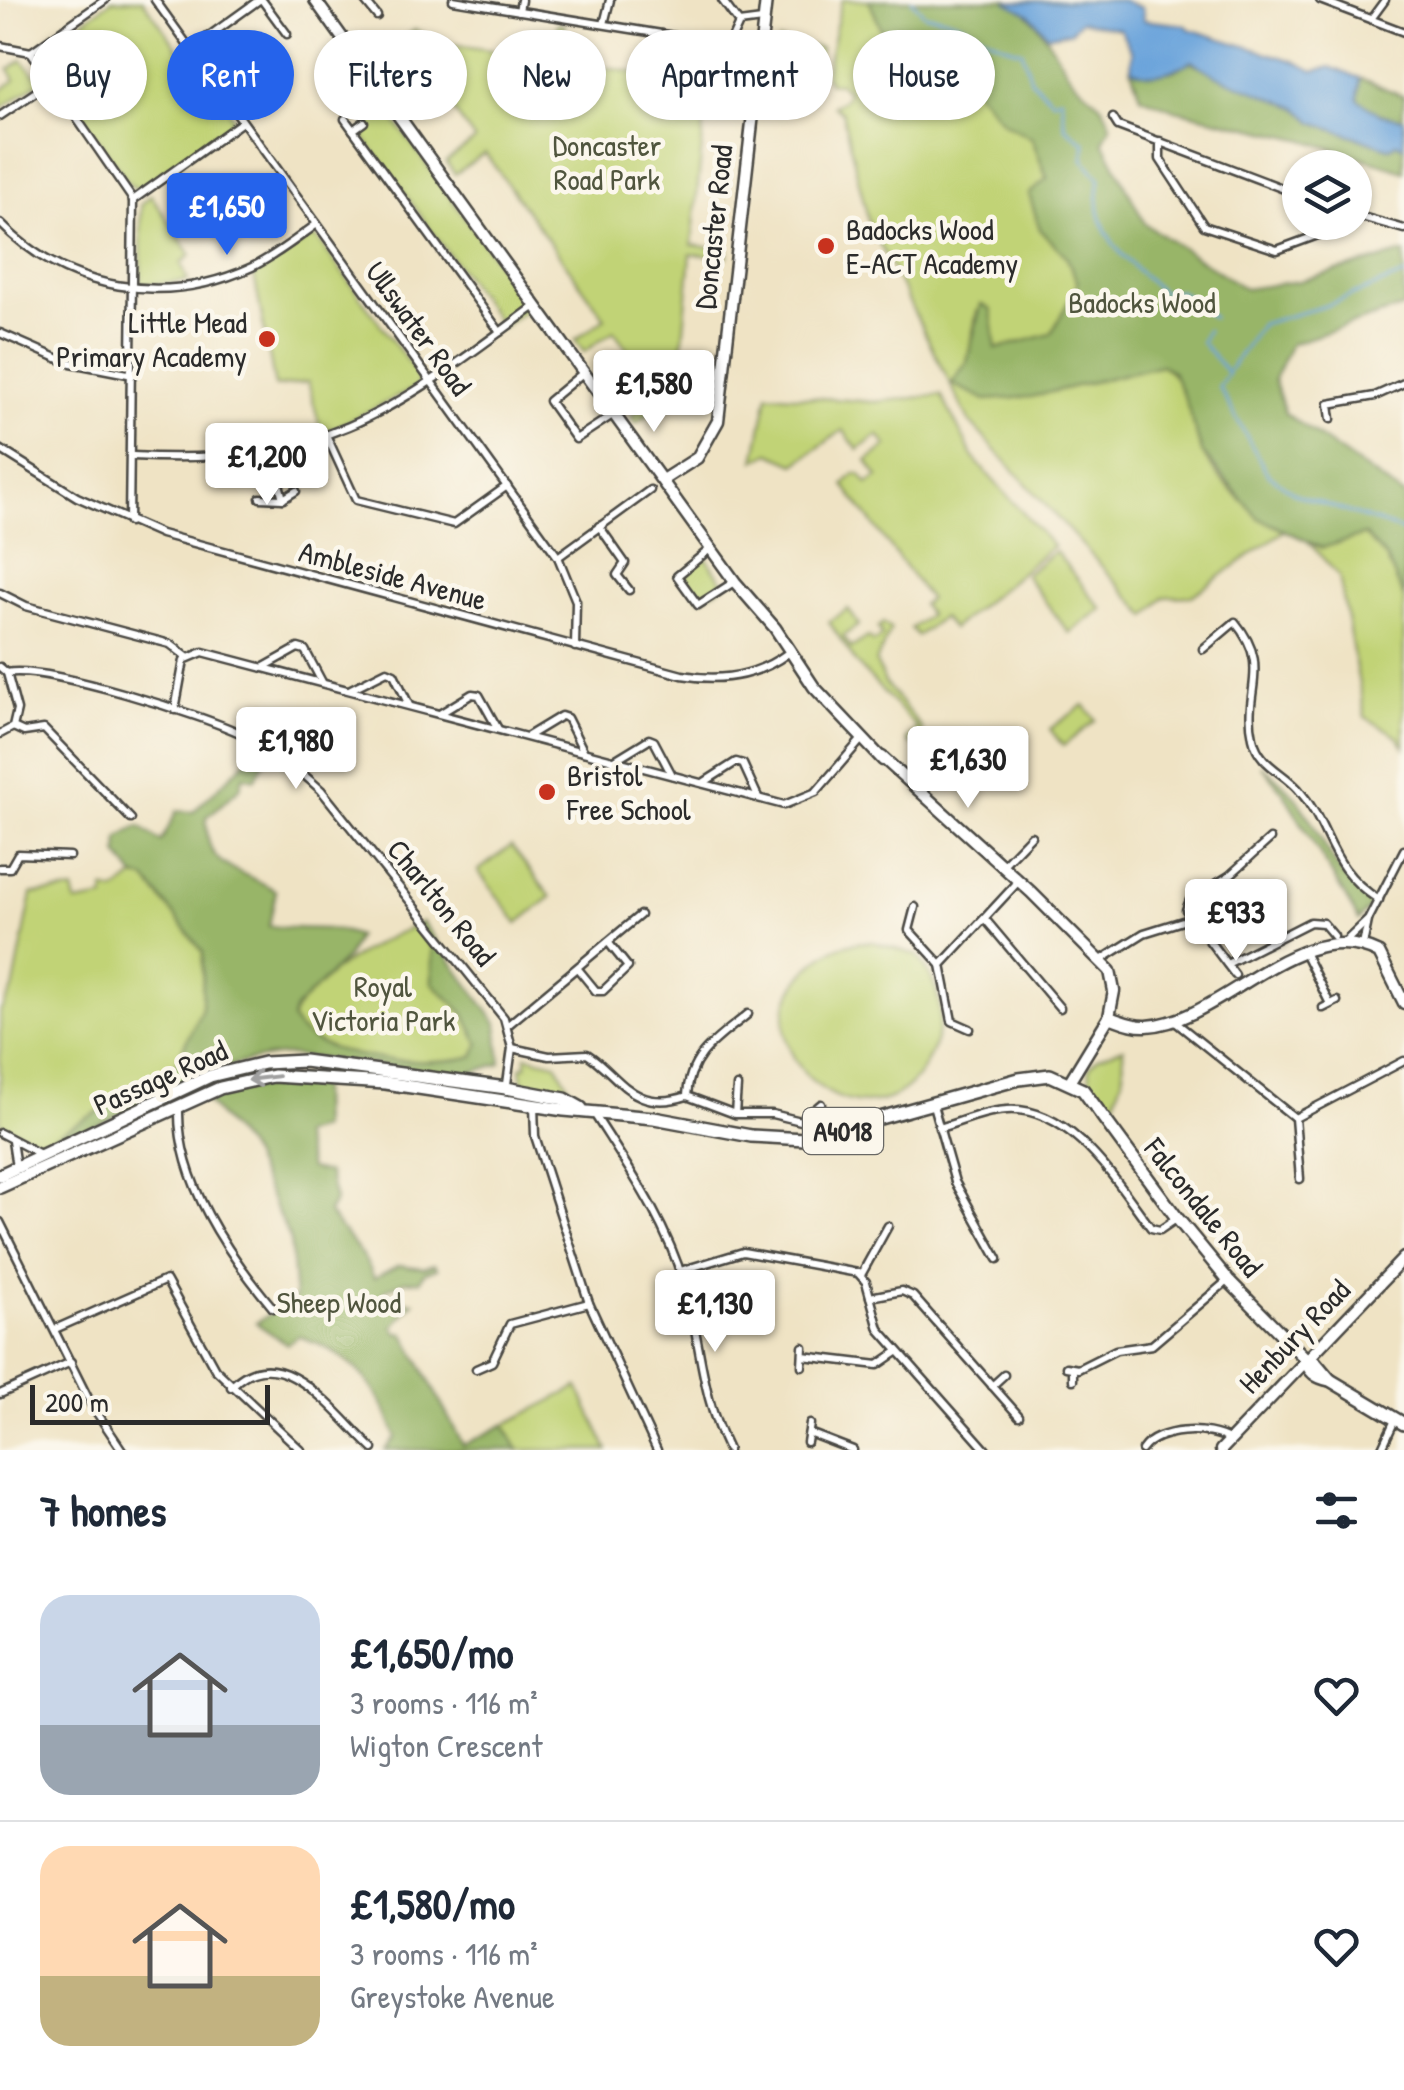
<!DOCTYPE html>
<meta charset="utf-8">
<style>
:root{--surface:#fff;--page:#f2f2f3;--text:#1f2937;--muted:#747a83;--line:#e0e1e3;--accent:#2563eb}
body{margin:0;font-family:"Patrick Hand",sans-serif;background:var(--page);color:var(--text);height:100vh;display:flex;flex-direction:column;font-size:38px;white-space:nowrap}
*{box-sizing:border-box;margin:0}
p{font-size:32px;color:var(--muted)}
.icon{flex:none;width:55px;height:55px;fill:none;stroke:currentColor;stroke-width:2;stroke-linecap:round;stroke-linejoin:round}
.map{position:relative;height:1450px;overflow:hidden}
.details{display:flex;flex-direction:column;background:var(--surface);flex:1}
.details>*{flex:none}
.hud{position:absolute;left:30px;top:30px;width:1345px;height:90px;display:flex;gap:20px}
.buttons{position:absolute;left:1282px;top:150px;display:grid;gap:20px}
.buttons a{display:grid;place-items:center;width:90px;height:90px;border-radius:50%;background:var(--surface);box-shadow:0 2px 8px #0004;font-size:50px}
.scale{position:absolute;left:30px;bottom:25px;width:240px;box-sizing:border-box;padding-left:10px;border:5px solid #2b2b2b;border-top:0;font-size:28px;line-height:35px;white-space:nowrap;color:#2b2b2b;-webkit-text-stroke:8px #fbf7ec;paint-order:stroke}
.price{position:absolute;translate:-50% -85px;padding:0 22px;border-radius:10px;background:#fff;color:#222;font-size:32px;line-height:65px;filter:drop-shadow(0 2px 5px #0008)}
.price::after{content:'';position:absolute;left:50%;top:60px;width:30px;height:22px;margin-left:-15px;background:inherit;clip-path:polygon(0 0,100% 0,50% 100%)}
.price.selected{background:var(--accent);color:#fff}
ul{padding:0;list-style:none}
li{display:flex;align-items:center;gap:30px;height:250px;padding:0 40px}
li+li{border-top:2px solid var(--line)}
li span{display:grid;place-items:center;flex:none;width:280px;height:200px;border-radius:30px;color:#555}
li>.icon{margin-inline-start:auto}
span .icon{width:120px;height:120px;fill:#fffc;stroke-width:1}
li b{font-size:42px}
h2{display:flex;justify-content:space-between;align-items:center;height:120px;padding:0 40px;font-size:42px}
.chip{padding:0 35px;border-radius:45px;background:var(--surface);box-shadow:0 2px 8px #0004;font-size:35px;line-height:90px}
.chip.selected{background:var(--accent);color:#fff}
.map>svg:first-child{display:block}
</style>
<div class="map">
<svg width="1404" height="1450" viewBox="0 0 1404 1450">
<rect width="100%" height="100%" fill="#fbf7ec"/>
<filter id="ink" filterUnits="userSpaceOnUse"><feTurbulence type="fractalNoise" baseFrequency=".01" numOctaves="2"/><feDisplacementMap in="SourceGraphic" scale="20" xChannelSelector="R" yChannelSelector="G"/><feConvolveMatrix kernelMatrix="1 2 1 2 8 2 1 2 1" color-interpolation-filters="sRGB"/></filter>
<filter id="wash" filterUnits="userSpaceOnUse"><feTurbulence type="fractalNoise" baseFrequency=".0048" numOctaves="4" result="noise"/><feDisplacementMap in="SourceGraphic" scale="40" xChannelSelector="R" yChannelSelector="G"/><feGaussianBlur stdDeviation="2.25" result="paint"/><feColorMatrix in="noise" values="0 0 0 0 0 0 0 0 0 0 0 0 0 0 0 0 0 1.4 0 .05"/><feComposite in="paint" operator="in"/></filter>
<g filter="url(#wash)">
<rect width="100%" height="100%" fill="#efe3c4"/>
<!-- green -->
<g fill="#c1d376" stroke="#767f50" stroke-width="2.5">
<polygon points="112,0 143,0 222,110 225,104 233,118 228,128 140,189 131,186 39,58 43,50"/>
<path d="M842,0H869L884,36L913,54L958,69L1003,122L1032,138L1047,179L1030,194L1040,229L1066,256L1078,283L1052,334L995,349L991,310L977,311L967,362L952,383L1030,397L1161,365C1189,381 1189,422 1201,449C1214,478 1257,517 1284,531L1192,596L1164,597L1147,616L969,421L869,223L842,112L833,106L844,100L847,92L839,83H829L825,74Z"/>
<polygon points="558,23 565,25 559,60 685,81 706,105 692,245 728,250 727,257 691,254 678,392 636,423 631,416 660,394 614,331 584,352 575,340 605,318 485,153 455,174 446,162 475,140 402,39 415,30 451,44 551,59"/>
<polygon points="779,41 821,48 816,74 774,66"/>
<polygon points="22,60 41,81 0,109 0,91 15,80 9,69"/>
<polygon points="377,96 530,307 502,327 361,134 369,124 364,117 351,122 348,116"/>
<polygon points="151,195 191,255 181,263 188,281 141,285 141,205"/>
<polygon points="311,237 318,239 419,377 417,387 322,434 308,382 275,387 254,275"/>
<polygon points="768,394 874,402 941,395 975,460 1053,546 952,629 942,617 917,636 911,628 929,615 922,605 929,599 844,485 854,474 860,474 868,484 878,477 867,461 887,446 878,435 858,450 843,430 795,464 770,453 755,461"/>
<polygon points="1364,535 1387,559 1404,598 1404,747 1396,735 1365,717 1339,576 1309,543 1322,548"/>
<polygon points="1055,551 1102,609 1069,633 1025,575"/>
<polygon points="705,556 725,585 701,599 684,576"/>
<polygon points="848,609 859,625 843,636 851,648 868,637 874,642 882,636 878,627 883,623 891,629 876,662 885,683 921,727 922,733 911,745 907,740 917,728 857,664 829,622"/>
<polygon points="1084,705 1096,720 1063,746 1050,729"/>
<polygon points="511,846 551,897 518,923 478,871"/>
<polygon points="135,877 146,879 203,952 202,1008 172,1072 46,1140 32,1139 0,1123 0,1011 13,990 32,894 73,890 76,903 105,898 104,889 115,892"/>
<path d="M415,926L432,948V983L464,1013L479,1044L474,1056C434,1068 311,1062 292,1019C304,981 379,940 415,926Z"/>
<path d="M873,942L917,955C939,984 947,1013 933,1048C884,1176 722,1052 811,966C830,948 847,941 873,942Z"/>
<polygon points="1123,1048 1124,1073 1113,1107 1090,1082 1089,1067 1098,1057"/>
<polygon points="526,1056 556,1063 570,1088 523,1084 521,1067 526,1066"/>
<polygon points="578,1387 608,1450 519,1450 504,1425"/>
</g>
<!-- forest -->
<g fill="#98b567" stroke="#627049" stroke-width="2.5">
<path d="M869,0H1007C1039,14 1049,46 1071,76C1087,97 1101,96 1111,125L1103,141L1145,224L1245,289L1299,281L1404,253V307L1291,344L1274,379L1285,413L1404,496V598L1387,559L1365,535L1322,548L1258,518L1202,452L1185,399L1172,371L1161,365L1031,397L986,400L952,384L967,362L981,304L991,310L996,349L1051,334L1078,283L1066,256L1040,229L1029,194L1047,178L1032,138L1003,122L958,69L913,54L884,36Z"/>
<path d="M1188,61L1298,108L1313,122L1389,148L1397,143L1404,147V171L1305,140L1175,110L1140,96L1131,69C1147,75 1175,77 1188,61Z"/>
<polygon points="1360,78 1404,96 1402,122 1375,112 1357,99"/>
<path d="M252,755L264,763L255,779L243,776L240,788L207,817C203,871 237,866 276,891L269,926C299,931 331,924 357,936L348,956L295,1009L292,1019C311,1062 434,1068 474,1056L479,1044L464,1013L432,983V948L415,926L422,922L497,1023L501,1063L464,1075L290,1055C232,1058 185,1082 134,1107C105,1121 78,1139 46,1140L172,1072L202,1008L203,952L146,879L135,877L118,854L119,838L139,826L161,842L177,811L193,812Z"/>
<path d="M1261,765C1309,801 1309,824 1340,871C1349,885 1363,893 1371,906L1359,920L1283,792Z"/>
<path d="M281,1083L320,1084L321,1128L301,1135L310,1169L328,1173L335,1200L328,1212C344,1236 364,1251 374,1278L399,1265L423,1268L434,1264L437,1268L424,1273L420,1281H404L383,1291L385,1296L397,1294L402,1301L414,1302L393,1327L398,1334L404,1333L463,1445L504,1425L519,1450H385L396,1437C379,1385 351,1354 299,1336L287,1344L256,1323L295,1298L290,1239L247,1148L207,1102L224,1092Z"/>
</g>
<!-- water -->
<path fill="#6ca4db" stroke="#4c6883" stroke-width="2.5" d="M1121,0L1142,8L1144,20L1186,25L1189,29L1294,61L1314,71L1330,67L1360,78L1358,99L1381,115L1404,119V147L1397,143L1389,148L1313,122L1298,108L1217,76L1192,61C1172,72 1151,80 1131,69L1132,52L1120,29L1080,21L1070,32L1048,35L1029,14L1006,2Z"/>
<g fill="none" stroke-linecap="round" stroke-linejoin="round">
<!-- stream -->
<g stroke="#6ca4db" stroke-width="2.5">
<path d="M912,0L925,15C962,16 987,43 1022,51L1031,80L1052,100L1061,98L1065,127L1085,143L1083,159L1100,179C1088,230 1126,261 1162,292L1180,291L1213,318"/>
<polyline points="1207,330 1201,342 1228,373 1219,387 1267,473 1295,494 1404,531"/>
<polyline points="1229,370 1261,324 1325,306 1404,275"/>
</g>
</g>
</g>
<g filter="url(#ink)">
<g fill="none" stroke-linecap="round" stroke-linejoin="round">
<defs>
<g id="street">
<polyline points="105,0 31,52 133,200 242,122"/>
<polyline points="155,0 558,557 576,601 575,647"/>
<polyline points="262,0 287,34"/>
<polyline points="364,0 377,16"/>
<polyline points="453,0 729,45"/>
<polyline points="722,0 739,23"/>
<polyline points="1320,0 1404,32"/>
<polyline points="519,11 521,0"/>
<polyline points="1371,19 1385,0"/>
<polyline points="604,24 610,0"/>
<polyline points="0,46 31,52"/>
<polyline points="191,49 259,0"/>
<polyline points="755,77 736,67 729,45 739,23 762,20"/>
<polyline points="0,116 49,83"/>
<polyline points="1113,118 1118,126 1300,195"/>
<polyline points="345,119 500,332"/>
<polyline points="353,130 364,122"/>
<polyline points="1160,141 1160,159 1204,226 1277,250 1353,222"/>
<polyline points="1355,215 1404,229"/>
<path d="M0,223C67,291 165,307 252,267C275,256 296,239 317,224"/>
<polyline points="0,333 66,362 133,375"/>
<polyline points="584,372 549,401 576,439 614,414"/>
<polyline points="1331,419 1329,404 1375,396 1404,383"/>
<polyline points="327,437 356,500 454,524 507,486"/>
<path d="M0,449L77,497L161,534L682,675C721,682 756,677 788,653"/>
<polyline points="271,452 283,499 296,491"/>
<path d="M133,456C323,466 390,414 535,306"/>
<polyline points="260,498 283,499"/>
<polyline points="129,522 133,200"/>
<polyline points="599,526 625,563 617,575 629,590"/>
<polyline points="710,549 677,576 698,605 734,582"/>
<polyline points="558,557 650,490"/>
<polyline points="0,593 26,606 170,644 187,657"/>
<path d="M1203,649L1235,622C1273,668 1242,690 1253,738C1259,765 1282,771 1298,789C1333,829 1326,866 1379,900"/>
<path d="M0,667L7,673C45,665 207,716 246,736C275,750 298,769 321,790L504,1018L512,1048L506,1091"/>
<polyline points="264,667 298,648 305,650 322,682"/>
<polyline points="351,689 387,671 394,674 409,705"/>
<polyline points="175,710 184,660 203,652 784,805 816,792 861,740"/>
<polyline points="441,713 472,694 479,695 498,729"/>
<polyline points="13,727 24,732 44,729 131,819"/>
<polyline points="0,734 13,727 17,710 7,673"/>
<polyline points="528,736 561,716 567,718 584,752"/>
<polyline points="613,761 649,739 654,741 672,775"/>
<polyline points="703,783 736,762 743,764 758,797"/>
<polyline points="1001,867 1031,836"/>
<polyline points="0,868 10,868 18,854 70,856"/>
<polyline points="915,907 909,930 941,965 952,1021 970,1029"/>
<polyline points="985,919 1060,1008"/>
<polyline points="1346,941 1368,920 1404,850"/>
<polyline points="1363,945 1368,921"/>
<polyline points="1305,954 1330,1004"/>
<polyline points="1101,960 1144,933 1189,919"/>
<polyline points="1227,964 1310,922 1323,923 1334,936"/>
<polyline points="941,965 1017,883"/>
<polyline points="578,969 596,991 603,991 628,967 608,942"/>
<polyline points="1235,975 1186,910 1190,900 1229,876 1270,839"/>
<polyline points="1323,1008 1337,1001"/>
<path d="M748,1014C719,1038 689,1054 687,1096L735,1114H772L801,1121L821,1104"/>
<polyline points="1174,1021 1295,1118 1404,1061"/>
<polyline points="508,1025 640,915"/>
<path d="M512,1048L549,1056L587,1054C620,1075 632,1114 687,1096"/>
<polyline points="534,1105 535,1136 589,1303 657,1450"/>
<polyline points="933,1105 955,1182 998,1259"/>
<path d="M179,1108C177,1181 228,1254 273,1308"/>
<path d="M593,1112C629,1169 666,1221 685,1287C702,1346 700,1392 728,1450"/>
<polyline points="735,1114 737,1086"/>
<polyline points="1295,1118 1300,1179"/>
<path d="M939,1128C961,1122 984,1111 1007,1110C1072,1106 1117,1183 1151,1228L1160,1230L1176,1219"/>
<polyline points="0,1133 40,1154"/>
<polyline points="12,1141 16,1167"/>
<polyline points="0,1222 91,1404 122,1450"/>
<polyline points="680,1271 743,1252 858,1273 866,1282 879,1329 986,1450"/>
<polyline points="861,1275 888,1226"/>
<polyline points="870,1297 902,1291 913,1296 1019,1416"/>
<polyline points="55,1329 166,1280 215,1369 301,1450"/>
<polyline points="803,1356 878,1365 897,1352"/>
<polyline points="802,1366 803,1347"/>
<polyline points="1066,1367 1078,1369 1116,1350 1152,1345 1227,1281"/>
<polyline points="476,1369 492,1362 510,1324 589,1303"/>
<polyline points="1073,1380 1073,1370"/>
<polyline points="992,1386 1004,1375"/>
<path d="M231,1387C281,1334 337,1416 373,1449"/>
<polyline points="0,1394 71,1362"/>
<polyline points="809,1433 853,1450"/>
<polyline points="807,1442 810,1424"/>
<path d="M1142,1450C1156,1428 1209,1426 1230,1440"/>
<polyline points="1381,1450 1395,1420"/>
</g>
<g id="secondary">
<polyline points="315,0 735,582 775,628 814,687 883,760"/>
<polyline points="664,479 697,458 718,421 766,0"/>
<polyline points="882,757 1031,892 1110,971 1114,991 1109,1017 1070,1081"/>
<path d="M1109,1017C1121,1021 1134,1027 1147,1026C1223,1022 1299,912 1379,953L1404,1003"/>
<polyline points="1221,1450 1404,1258"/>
</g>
<g id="primary">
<polyline points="0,1175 210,1076 264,1063 304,1061 506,1088 565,1099 581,1108"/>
<path d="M0,1187L220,1088L273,1076L385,1083L564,1110L654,1118L751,1136L805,1139L1019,1079L1050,1075L1083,1090L1177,1218L1228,1280L1306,1359C1308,1372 1318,1378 1330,1380L1404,1424"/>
<polyline points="1306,1359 1314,1361 1330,1380"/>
</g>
</defs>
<!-- street casing -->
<use href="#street" stroke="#484742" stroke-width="11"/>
<!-- secondary casing -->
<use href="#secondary" stroke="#484742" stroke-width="15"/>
<!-- primary casing -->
<use href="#primary" stroke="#484742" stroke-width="16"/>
<!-- street -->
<use href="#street" stroke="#fff" stroke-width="6"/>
<!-- secondary -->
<use href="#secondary" stroke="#fff" stroke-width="10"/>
<!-- primary -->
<use href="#primary" stroke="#fff" stroke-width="11"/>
</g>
<!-- one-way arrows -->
<defs><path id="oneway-shaft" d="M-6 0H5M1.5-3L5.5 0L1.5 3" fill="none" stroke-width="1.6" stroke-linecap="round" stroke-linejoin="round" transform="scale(2.5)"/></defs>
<use stroke="#a0a0a0" href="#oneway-shaft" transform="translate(263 1078) rotate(173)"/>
</g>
<!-- markers -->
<g fill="#c8321e" stroke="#fbf7ec" stroke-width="4">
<circle cx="826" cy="246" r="10"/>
<circle cx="267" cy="339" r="10"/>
<circle cx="547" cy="792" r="10"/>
</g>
<g text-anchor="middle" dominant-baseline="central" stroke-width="9" stroke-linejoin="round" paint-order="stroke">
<!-- shield labels -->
<rect fill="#fbf7ec" stroke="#696865" stroke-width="2.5" x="803" y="1108" width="80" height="46" rx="8"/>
<g font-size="28" font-weight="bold" fill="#2b2b2b">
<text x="843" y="1131">A4018</text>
</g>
<!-- park labels -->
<g font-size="30" fill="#50553e" stroke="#fbf7ec">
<text x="607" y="145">Doncaster<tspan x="607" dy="34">Road Park</tspan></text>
<text x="1142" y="302">Badocks Wood</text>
<text x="383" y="986">Royal<tspan x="383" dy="34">Victoria Park</tspan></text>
<text x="339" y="1302">Sheep Wood</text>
</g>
<!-- street labels -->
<g font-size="30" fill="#2b2b2b" stroke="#fbf7ec">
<text transform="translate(713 227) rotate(-84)">Doncaster Road</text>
<text transform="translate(419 328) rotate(54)">Ullswater Road</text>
<text transform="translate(393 575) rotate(15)">Ambleside Avenue</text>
<text transform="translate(442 902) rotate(51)">Charlton Road</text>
<text transform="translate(160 1077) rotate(-24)">Passage Road</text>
<text transform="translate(1204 1207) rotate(51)">Falcondale Road</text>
<text transform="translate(1294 1336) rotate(-46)">Henbury Road</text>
</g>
<!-- poi labels -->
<g font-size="30" fill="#2b2b2b" stroke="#fbf7ec" text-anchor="start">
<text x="846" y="229">Badocks Wood<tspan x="846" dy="34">E-ACT Academy</tspan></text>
<text x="247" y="322" text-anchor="end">Little Mead<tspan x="247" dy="34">Primary Academy</tspan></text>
<text x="567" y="775">Bristol<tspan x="567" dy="34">Free School</tspan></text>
</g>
</g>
</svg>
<div class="buttons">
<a><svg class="icon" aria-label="layers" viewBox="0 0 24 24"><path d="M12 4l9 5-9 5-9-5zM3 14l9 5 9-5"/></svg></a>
</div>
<div class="scale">200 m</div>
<b class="price selected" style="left:227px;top:258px">£1,650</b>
<b class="price" style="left:654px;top:435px">£1,580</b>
<b class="price" style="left:267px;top:508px">£1,200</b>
<b class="price" style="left:296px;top:792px">£1,980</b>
<b class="price" style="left:968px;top:811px">£1,630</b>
<b class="price" style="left:1236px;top:964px">£933</b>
<b class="price" style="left:715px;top:1355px">£1,130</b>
<div class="hud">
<a class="chip">Buy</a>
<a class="chip selected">Rent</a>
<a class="chip">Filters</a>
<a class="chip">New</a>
<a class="chip">Apartment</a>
<a class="chip">House</a>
</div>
</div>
<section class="details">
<h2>7 homes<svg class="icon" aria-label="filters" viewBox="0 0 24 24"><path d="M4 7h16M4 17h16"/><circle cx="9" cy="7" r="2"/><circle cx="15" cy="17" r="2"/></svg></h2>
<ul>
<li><span style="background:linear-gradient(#c9d6e8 65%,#9aa5b1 0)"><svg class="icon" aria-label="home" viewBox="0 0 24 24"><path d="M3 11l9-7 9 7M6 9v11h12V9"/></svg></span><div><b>£1,650/mo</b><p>3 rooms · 116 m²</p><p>Wigton Crescent</p></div><svg class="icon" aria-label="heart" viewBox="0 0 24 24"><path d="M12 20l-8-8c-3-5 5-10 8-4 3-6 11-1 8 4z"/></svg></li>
<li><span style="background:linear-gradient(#ffd9b3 65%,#c2b280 0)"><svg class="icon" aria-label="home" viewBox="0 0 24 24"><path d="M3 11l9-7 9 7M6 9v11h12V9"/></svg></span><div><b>£1,580/mo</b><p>3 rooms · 116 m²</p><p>Greystoke Avenue</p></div><svg class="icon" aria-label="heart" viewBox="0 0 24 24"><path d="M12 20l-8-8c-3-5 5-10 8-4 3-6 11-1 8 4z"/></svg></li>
</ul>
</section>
